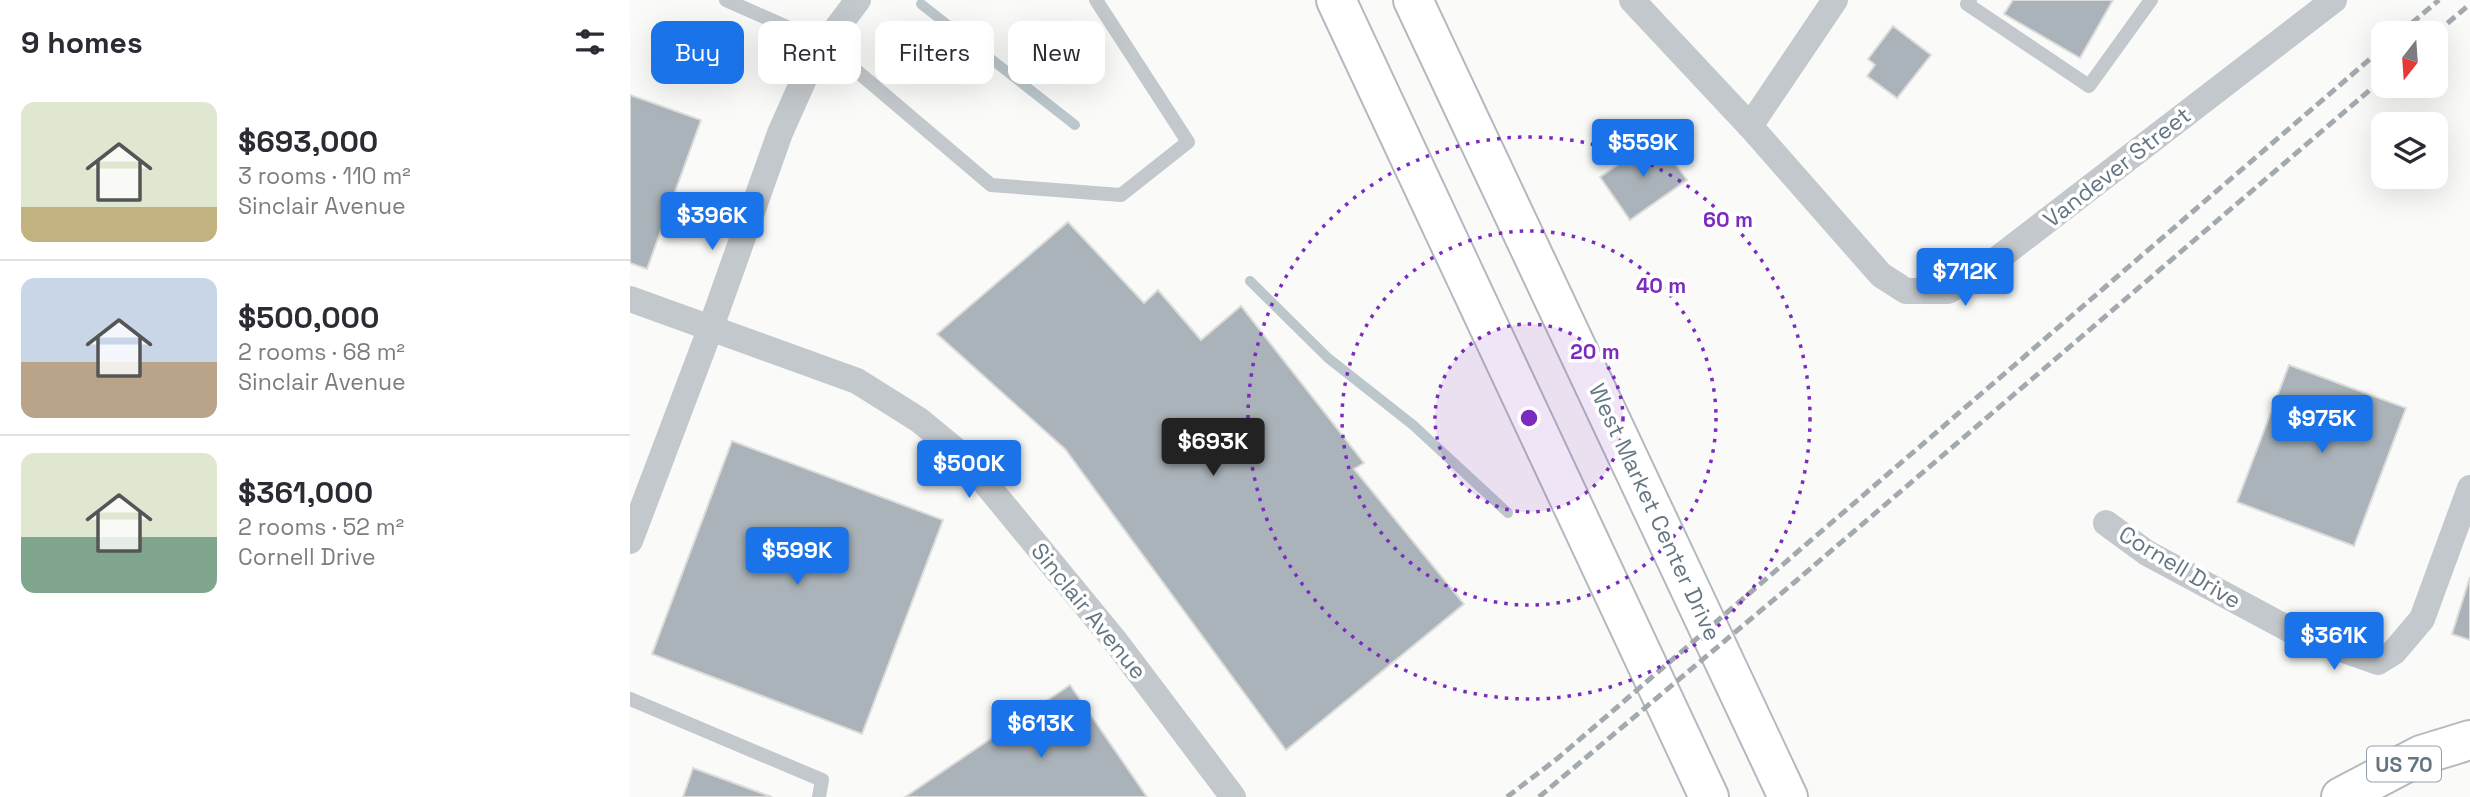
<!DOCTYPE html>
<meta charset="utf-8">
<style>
:root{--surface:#fff;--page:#f2f2f3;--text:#2b2b33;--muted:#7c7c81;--line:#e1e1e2;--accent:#1a73e8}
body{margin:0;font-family:"Space Grotesk",sans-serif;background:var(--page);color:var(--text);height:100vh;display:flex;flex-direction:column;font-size:26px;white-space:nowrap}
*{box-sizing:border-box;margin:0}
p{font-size:23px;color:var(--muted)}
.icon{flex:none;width:38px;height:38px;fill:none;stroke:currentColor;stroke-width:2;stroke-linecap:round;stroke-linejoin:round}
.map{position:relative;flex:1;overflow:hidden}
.side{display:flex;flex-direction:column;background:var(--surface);width:630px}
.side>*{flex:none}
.hud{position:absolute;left:21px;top:21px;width:665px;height:63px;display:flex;gap:14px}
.needle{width:46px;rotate:197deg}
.fabs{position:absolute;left:1741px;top:21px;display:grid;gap:14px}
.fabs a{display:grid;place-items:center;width:77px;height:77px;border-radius:14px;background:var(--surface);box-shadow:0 7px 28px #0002;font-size:35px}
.price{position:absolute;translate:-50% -60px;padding:0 16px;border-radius:7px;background:var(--accent);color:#fff;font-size:23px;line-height:46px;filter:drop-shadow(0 2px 4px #0008)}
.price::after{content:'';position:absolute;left:50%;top:42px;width:21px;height:16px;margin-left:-10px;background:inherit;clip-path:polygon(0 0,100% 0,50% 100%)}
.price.on{background:#222;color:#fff}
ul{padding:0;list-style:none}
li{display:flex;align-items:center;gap:21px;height:175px;padding:0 21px}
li+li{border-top:2px solid var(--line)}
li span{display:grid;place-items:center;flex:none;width:196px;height:140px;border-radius:14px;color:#555}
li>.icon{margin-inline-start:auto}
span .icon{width:84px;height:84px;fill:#fffc;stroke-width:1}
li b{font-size:30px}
h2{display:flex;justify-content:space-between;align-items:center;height:84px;padding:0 21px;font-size:30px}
.tag{padding:0 24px;border-radius:14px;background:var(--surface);box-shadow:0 7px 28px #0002;font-size:24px;line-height:63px}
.tag.on{background:var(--accent);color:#fff}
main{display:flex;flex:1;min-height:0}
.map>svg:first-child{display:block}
</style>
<main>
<section class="side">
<h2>9 homes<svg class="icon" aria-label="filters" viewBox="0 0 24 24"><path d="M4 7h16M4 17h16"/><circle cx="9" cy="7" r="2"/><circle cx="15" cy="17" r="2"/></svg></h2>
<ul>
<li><span style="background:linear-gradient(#dfe7d0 75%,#c2b280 0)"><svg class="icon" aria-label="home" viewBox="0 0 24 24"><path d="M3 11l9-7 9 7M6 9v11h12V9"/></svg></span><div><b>$693,000</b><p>3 rooms · 110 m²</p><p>Sinclair Avenue</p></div></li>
<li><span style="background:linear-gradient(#c9d6e8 60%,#b9a48a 0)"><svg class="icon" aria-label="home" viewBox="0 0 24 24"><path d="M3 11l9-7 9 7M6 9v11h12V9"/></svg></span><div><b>$500,000</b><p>2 rooms · 68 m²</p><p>Sinclair Avenue</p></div></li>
<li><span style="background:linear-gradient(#dfe7d0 60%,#7fa58c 0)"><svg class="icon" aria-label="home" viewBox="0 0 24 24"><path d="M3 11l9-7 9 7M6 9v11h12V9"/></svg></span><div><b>$361,000</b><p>2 rooms · 52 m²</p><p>Cornell Drive</p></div></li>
</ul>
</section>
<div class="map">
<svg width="1840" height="797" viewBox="0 0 1840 797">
<rect width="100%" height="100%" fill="#fafaf8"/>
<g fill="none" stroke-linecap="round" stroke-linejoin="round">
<!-- stream -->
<g stroke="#bbc7cb" stroke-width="10">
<polyline points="291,4 445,125"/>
<polyline points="620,281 698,358 783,425 878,513"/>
</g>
</g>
<!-- building -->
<g fill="#aab3b9" stroke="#dcdcda" stroke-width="2">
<polygon points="1383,0 1483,0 1450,58 1374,14"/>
<polygon points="1263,26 1301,55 1267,98 1237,76 1245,65 1238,59"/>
<polygon points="0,95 71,120 17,269 0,263"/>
<polygon points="1027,138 1057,180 1000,220 970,177"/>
<polygon points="438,222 514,303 528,290 571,340 611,306 734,463 724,469 834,604 656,750 435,449 307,334"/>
<polygon points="1659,365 1776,408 1724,546 1607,502"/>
<polygon points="102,441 313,520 232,734 22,654"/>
<polygon points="1840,577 1840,640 1822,634"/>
<polygon points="440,685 517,797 275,797"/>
<polygon points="63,768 142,797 53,797"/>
</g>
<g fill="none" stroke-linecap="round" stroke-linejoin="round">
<defs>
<g id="secondary">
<polyline points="706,0 1079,797"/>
<polyline points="783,0 1158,797"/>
</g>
<polyline id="primary" points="1711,797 1791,755 1840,740"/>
</defs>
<!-- secondary casing -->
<use href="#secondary" stroke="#b3babf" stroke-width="42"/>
<!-- primary casing -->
<use href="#primary" stroke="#b5babe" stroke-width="42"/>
<!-- lane -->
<g stroke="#c3c8cc" stroke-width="14">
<polyline points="96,0 195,44 361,185 491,195 558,142 466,0"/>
<polyline points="1340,0 1337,4 1459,86 1521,0"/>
<polyline points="0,699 192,780 189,797"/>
</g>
<!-- street -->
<g stroke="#c3c8cc" stroke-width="26">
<polyline points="1002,0 1120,126 1251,275 1276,291 1318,291 1349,273 1704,0"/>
<polyline points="1120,126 1205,0"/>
<polyline points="0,299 227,381 289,420 334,457 486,642 603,797"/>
<polyline points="1476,523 1517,553 1666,633 1748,662 1764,652 1792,619 1840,488"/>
<polyline points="0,541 81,327 150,133 182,61 228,0"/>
</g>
<!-- secondary -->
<use href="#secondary" stroke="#fff" stroke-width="38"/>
<!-- primary -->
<use href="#primary" stroke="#fff" stroke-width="38"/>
<!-- rail -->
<g stroke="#a2aab0" stroke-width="5" stroke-dasharray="10 5" stroke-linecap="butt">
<polyline points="1770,33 1809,0"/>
<polyline points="1806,33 1840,4"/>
<polyline points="877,797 928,758 1754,47"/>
<polyline points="909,797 1166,581 1754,78"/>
</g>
</g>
<!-- distance rings -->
<circle cx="899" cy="418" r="94" fill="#7b2cbf" fill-opacity=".12"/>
<g fill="none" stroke="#7b2cbf" stroke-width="3.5" stroke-dasharray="3.5 7">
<circle cx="899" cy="418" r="94"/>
<circle cx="899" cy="418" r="187"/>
<circle cx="899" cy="418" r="281"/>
</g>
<g text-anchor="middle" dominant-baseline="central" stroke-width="7" stroke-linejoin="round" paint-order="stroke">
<!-- shield labels -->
<rect fill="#fff" stroke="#939fa8" stroke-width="2" x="1737" y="746.5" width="74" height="35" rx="5"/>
<g font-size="21" font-weight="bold" fill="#657683">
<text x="1774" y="764">US 70</text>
</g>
<!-- street labels -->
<g font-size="23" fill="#657683" stroke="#fff">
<text transform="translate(1487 167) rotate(-38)">Vandever Street</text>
<text transform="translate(1025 512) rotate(65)">West Market Center Drive</text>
<text transform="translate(1550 567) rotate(31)">Cornell Drive</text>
<text transform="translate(459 611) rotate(51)">Sinclair Avenue</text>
</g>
</g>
<circle cx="899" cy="418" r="10" fill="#7b2cbf" stroke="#fff" stroke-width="3.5"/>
<g font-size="21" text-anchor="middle" font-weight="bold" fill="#7b2cbf" stroke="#fff" stroke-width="7" stroke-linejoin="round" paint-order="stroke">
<text x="1098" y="227">60 m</text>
<text x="1031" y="293">40 m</text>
<text x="965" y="359">20 m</text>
</g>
</svg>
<div class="fabs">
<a><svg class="needle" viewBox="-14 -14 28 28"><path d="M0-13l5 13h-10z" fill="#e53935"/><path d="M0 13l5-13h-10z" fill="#7c7c81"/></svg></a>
<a><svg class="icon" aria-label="layers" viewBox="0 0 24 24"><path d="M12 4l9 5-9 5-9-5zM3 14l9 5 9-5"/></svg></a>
</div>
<b class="price" style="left:1013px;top:179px">$559K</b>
<b class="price" style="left:82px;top:252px">$396K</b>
<b class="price" style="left:1335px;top:308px">$712K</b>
<b class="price" style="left:1692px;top:455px">$975K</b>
<b class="price on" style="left:583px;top:478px">$693K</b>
<b class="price" style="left:339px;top:500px">$500K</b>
<b class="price" style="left:167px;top:587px">$599K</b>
<b class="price" style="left:1704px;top:672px">$361K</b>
<b class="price" style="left:411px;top:760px">$613K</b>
<div class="hud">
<a class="tag on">Buy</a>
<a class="tag">Rent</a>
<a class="tag">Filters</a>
<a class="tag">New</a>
</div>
</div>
</main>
